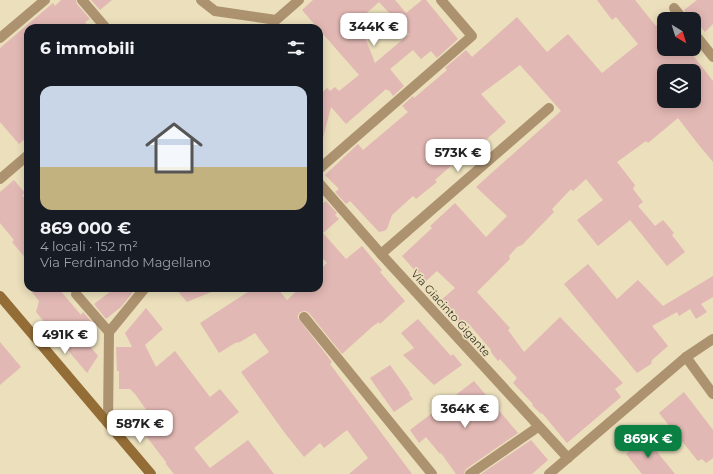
<!DOCTYPE html>
<html lang="it">
<meta charset="utf-8">
<style>
:root{--surface:#171b24;--page:#242831;--text:#f1f3f6;--muted:#9ea1a6;--accent:#0b8043}
body{margin:0;font-family:Montserrat,sans-serif;background:var(--page);color:var(--text);height:100vh;display:flex;flex-direction:column;font-size:15px;white-space:nowrap}
*{box-sizing:border-box;margin:0}
p{font-size:13px;color:var(--muted)}
.icon{flex:none;width:22px;height:22px;fill:none;stroke:currentColor;stroke-width:2;stroke-linecap:round;stroke-linejoin:round}
.map{position:relative;flex:1;overflow:hidden}
.drawer{position:absolute;left:24px;top:24px;width:299px;height:268px;display:flex;flex-direction:column;background:var(--surface);border-radius:12px;box-shadow:0 2px 10px #0003}
.drawer>*{flex:none}
.needle{width:26px;rotate:142deg}
.tools{position:absolute;left:657px;top:12px;display:grid;gap:8px}
.tools a{display:grid;place-items:center;width:44px;height:44px;border-radius:8px;background:var(--surface);box-shadow:0 2px 10px #0003;font-size:20px}
.price{position:absolute;translate:-50% -34px;padding:0 9px;border-radius:8px;background:#fff;color:#222;font-size:13px;line-height:26px;filter:drop-shadow(0 1px 2px #0008)}
.price::after{content:'';position:absolute;left:50%;top:24px;width:12px;height:9px;margin-left:-6px;background:inherit;clip-path:polygon(0 0,100% 0,50% 100%)}
.price.current{background:var(--accent);color:#fff}
ul{padding:0;list-style:none}
li{display:grid;align-content:center;gap:8px;height:212px;padding:0 16px}
li span{display:grid;place-items:center;height:124px;border-radius:12px;color:#555}
li>.icon{margin-inline-start:auto}
span .icon{width:72px;height:72px;fill:#fffc;stroke-width:1}
li b{font-size:17px}
h2{display:flex;justify-content:space-between;align-items:center;height:48px;padding:0 16px;font-size:17px}
.map>svg:first-child{display:block}
</style>
<div class="map">
<svg width="713" height="474" viewBox="0 0 713 474">
<rect width="100%" height="100%" fill="#ebdfbc"/>
<!-- building -->
<g fill="#e2b8b4" fill-rule="evenodd">
<polygon points="61,0 76,0 77,4 90,19 85,22 90,28 28,28 28,136 19,144 0,122 0,48 53,3 55,6"/>
<polygon points="91,0 112,0 100,10"/>
<path d="M313,0H395L406,13L422,0H426L458,39L437,58L431,51L421,59L413,50L390,69L404,86L393,96L389,90L388,91L386,89L346,124L331,107L323,138L319,137V95L327,88L330,91L335,87L339,91L359,75L302,10ZM379,2L409,34L375,63L366,40L353,25Z"/>
<path d="M597,0H635L656,26L664,20V49H688L713,81V162L698,144L678,118L648,143L646,141L617,162L635,185L633,189L643,202L638,206L655,226L663,220L674,233L672,235L685,252L667,266L630,220L598,246L577,220L603,200L586,179L573,191L571,189L552,209L554,212L522,245L517,247L509,256L510,259L477,292L510,328L508,330L524,352L560,317L623,383L615,389L621,397L567,443L542,413L541,414L532,405L533,404L513,383L517,378L500,359L498,361L491,352V350L468,323L462,327L440,301L455,288L437,271L425,282L402,256L432,228L430,226L455,203L486,237L507,216L476,187L561,111L520,65L481,94L506,122L481,144L479,142L454,163L435,180L437,182L416,199L413,196L392,215L387,229L384,231L379,232L350,201L346,204L335,192L339,189L325,175L358,144L363,150L408,112L402,106L413,96L414,98L447,70L445,68L466,50L472,57L517,17L547,52L568,34L602,73L638,44L616,17L612,20ZM664,71H694V101H664Z"/>
<polygon points="697,0 713,0 713,24 705,32 694,19 689,19 684,10"/>
<polygon points="14,180 25,193 22,195 28,203 28,261 12,242 14,240 0,223 0,192"/>
<polygon points="326,201 337,213 335,215 339,219 323,233 346,259 362,246 382,270 380,272 405,301 380,324 379,322 373,326 342,354 309,313 306,311 300,312 298,315 298,318 332,362 330,364 412,474 349,474 368,458 347,430 324,448 320,443 304,457 284,432 241,372 269,352 255,333 240,342 235,343 219,353 200,323 254,288 277,288 287,300 300,288 319,288 319,271 327,263 319,254 319,206"/>
<polygon points="588,264 617,299 638,280 663,306 713,276 713,297 701,304 707,312 696,319 690,309 679,316 677,312 652,326 668,346 652,360 651,364 637,373 564,284"/>
<polygon points="29,288 58,288 81,315 83,312 96,327 93,329 95,332 79,346 90,346 98,356 87,373 36,312 39,301"/>
<polygon points="115,288 130,288 133,292 121,307 106,319 94,304"/>
<polygon points="175,288 221,288 187,302"/>
<polygon points="146,308 163,329 145,345 156,367 175,351 210,397 220,389 239,412 194,448 210,468 248,440 274,474 174,474 166,464 166,462 146,436 145,437 138,428 152,418 135,394 130,389 119,389 119,371 117,371 116,347 132,347 125,333"/>
<polygon points="418,319 451,356 453,354 462,365 434,385 403,355 414,348 401,333"/>
<polygon points="0,342 21,367 0,385"/>
<polygon points="390,365 410,393 409,394 413,399 394,412 370,378"/>
<polygon points="474,381 518,433 466,469 464,474 456,474 441,453 440,454 426,437 419,443 410,430"/>
<polygon points="684,392 713,430 713,458 706,463 702,459 698,461 659,413"/>
<polygon points="645,437 675,474 642,474 626,454"/>
<polygon points="531,440 548,460 532,474 481,474"/>
</g>
<g fill="none" stroke-linecap="round" stroke-linejoin="round">
<!-- minor -->
<g stroke="#ad926f" stroke-width="10">
<polyline points="82,0 106,28"/>
<polyline points="201,0 215,11 276,20 299,0"/>
<polyline points="674,8 683,19"/>
<polyline points="694,33 713,57"/>
<polyline points="0,38 45,0"/>
<polyline points="319,169 472,36 441,0"/>
<polyline points="0,179 28,155"/>
<polyline points="319,183 381,254 568,458"/>
<polyline points="381,254 549,108"/>
<polyline points="76,294 109,332 108,423"/>
<polyline points="304,317 432,474"/>
<polyline points="109,332 145,288"/>
<polyline points="686,357 713,394"/>
<polyline points="470,474 538,427"/>
</g>
<!-- tertiary -->
<polyline stroke="#ad926f" stroke-width="10" points="549,474 686,357 713,339"/>
<!-- secondary -->
<polyline stroke="#946c35" stroke-width="10" points="0,296 151,474"/>
</g>
<g text-anchor="middle" dominant-baseline="central" stroke-width="3.5" stroke-linejoin="round" paint-order="stroke">
<!-- street labels -->
<g font-size="11" fill="#3b3628" stroke="#ebdfbc">
<text transform="translate(451 313) rotate(48)">Via Giacinto Gigante</text>
</g>
</g>
</svg>
<div class="tools">
<a><svg class="needle" viewBox="-14 -14 28 28"><path d="M0-13l5 13h-10z" fill="#e53935"/><path d="M0 13l5-13h-10z" fill="#9ea1a6"/></svg></a>
<a><svg class="icon" aria-label="layers" viewBox="0 0 24 24"><path d="M12 4l9 5-9 5-9-5zM3 14l9 5 9-5"/></svg></a>
</div>
<b class="price" style="left:374px;top:47px">344K €</b>
<b class="price" style="left:458px;top:173px">573K €</b>
<b class="price" style="left:65px;top:355px">491K €</b>
<b class="price" style="left:465px;top:429px">364K €</b>
<b class="price" style="left:140px;top:444px">587K €</b>
<b class="price current" style="left:648px;top:459px">869K €</b>
<section class="drawer">
<h2>6 immobili<svg class="icon" aria-label="filters" viewBox="0 0 24 24"><path d="M4 7h16M4 17h16"/><circle cx="9" cy="7" r="2"/><circle cx="15" cy="17" r="2"/></svg></h2>
<ul>
<li><span style="background:linear-gradient(#c9d6e8 65%,#c2b280 0)"><svg class="icon" aria-label="home" viewBox="0 0 24 24"><path d="M3 11l9-7 9 7M6 9v11h12V9"/></svg></span><div><b>869 000 €</b><p>4 locali · 152 m²</p><p>Via Ferdinando Magellano</p></div></li>
</ul>
</section>
</div>
